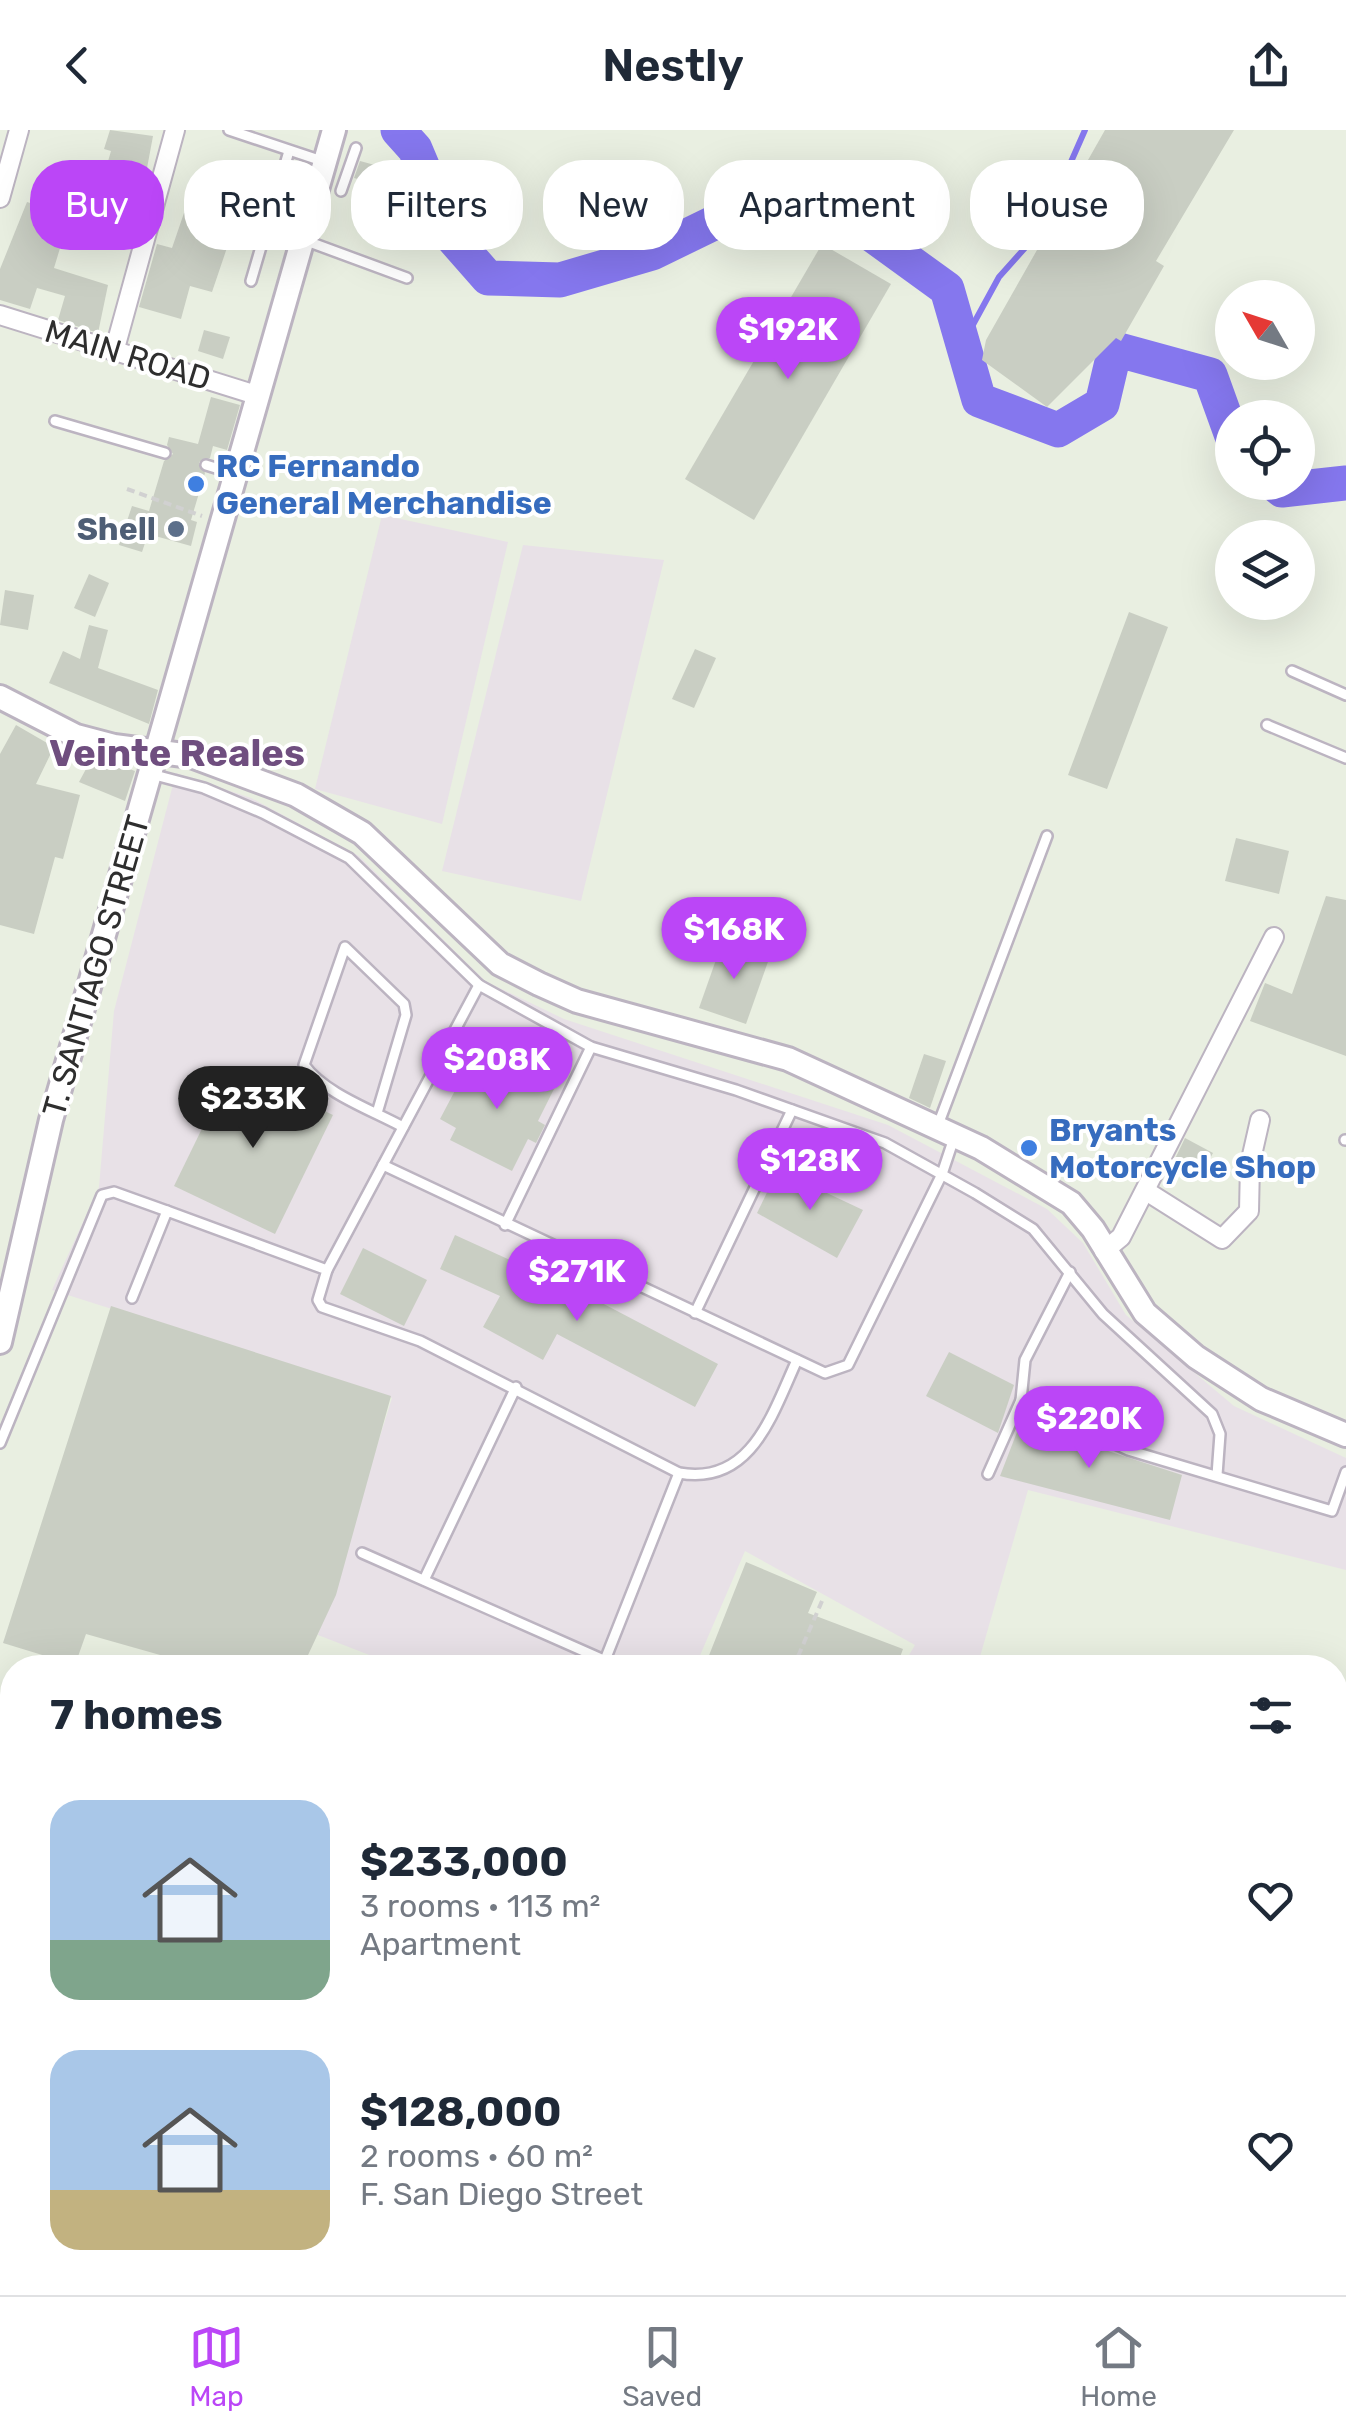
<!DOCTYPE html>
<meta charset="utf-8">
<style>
:root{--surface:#fff;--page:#f6f6f7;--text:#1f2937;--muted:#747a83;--line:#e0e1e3;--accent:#bb46f7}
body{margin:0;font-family:Rubik,sans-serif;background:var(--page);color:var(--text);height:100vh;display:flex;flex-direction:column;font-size:38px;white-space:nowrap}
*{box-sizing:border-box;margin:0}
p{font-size:32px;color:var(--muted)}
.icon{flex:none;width:55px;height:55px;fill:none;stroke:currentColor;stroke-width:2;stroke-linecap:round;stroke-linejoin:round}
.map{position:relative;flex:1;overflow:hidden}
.panel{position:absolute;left:0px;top:1525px;width:1348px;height:640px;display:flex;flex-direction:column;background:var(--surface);border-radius:40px 40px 0 0;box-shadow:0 10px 40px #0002}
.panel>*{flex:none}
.guide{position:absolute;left:30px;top:30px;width:1288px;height:90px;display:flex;gap:20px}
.needle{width:65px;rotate:309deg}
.controls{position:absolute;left:1215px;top:150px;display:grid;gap:20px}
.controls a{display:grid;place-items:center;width:100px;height:100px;border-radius:50%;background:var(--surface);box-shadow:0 10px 40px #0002;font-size:50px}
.price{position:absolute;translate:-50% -85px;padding:0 22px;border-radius:35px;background:var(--accent);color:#fff;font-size:32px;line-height:65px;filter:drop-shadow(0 2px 5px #0008)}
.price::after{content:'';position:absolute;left:50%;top:60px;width:30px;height:22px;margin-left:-15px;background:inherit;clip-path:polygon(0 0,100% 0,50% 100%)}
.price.selected{background:#222;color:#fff}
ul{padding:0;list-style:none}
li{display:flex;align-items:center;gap:30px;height:250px;padding:0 50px}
li span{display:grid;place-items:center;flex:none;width:280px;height:200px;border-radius:30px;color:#555}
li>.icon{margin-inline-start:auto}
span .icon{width:120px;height:120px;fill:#fffc;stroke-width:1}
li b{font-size:42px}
h2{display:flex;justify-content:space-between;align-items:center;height:120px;padding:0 50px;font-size:42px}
.tag{padding:0 35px;border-radius:40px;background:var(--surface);box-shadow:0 10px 40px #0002;font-size:35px;line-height:90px}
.tag.selected{background:var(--accent);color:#fff}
header{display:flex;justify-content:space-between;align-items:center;height:130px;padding:0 50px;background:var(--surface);font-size:45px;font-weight:600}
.tabs{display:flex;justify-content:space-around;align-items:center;height:140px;border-top:2px solid var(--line);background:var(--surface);font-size:28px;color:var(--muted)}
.tabs a{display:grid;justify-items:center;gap:5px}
.tabs .selected{color:var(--accent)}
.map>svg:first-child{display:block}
</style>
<header><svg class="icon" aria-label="back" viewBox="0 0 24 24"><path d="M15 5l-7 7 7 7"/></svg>Nestly<svg class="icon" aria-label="share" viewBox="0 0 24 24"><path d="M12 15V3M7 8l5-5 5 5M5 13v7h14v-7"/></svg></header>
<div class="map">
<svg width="1346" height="2165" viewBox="0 0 1346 2165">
<rect width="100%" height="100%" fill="#e9efe1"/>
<!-- industrial -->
<g fill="#e8e1e7">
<polygon points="382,385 508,412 442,694 315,659"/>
<polygon points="523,415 664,430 581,771 442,741"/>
<polygon points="176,643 251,668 359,726 485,851 564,889 888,995 1047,1079 1083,1113 1126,1185 1234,1276 1346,1328 1346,1440 1028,1360 977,1537 902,1537 915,1515 745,1421 695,1537 400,1537 318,1505 392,1268 52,1160 99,1057 114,881"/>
<polygon points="627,2152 1020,2153 1015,2165 617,2165"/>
</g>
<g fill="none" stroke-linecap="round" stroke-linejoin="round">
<!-- stream -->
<polyline stroke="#8577ee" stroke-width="6" points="963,213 999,147 1041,100 1085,0"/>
<!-- river -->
<g stroke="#8577ee" stroke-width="35">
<polyline points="398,0 415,19 452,107 488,148 560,150 652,123 765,68 849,88 947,159 979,270 1058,300 1102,274 1115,219 1210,245 1232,306"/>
<polyline points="1272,352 1282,360 1346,353"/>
</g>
</g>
<!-- building -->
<g fill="#c9cec3">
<polygon points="110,0 153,6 142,65 131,62 120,101 83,90 90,64 98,66 111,21 104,19"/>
<polygon points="1105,0 1234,0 1156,131 1164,136 1121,211 1116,208 1047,277 982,230 986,210"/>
<polygon points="360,31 393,40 388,57 354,48"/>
<polygon points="27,72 70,85 54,138 108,155 98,203 58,190 65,166 37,158 30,179 0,170 0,139"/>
<polygon points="184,83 233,100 212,162 190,156 181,189 139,177 157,114 172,118"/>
<polygon points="822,114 891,154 754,390 685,349"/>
<polygon points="204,200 230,207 223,229 198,221"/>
<polygon points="211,267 240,275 227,320 213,316 210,328 199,332 205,343 191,390 197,392 191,416 148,404 142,422 119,415 132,376 149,381 164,331 173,324 167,315 169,307 198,314"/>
<polygon points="89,444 109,453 95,487 74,478"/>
<polygon points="5,460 34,465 28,500 0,495"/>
<polygon points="1129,482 1168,497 1107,659 1068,645"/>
<polygon points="89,495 108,500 98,538 158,560 149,594 49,553 63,521 80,529"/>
<polygon points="695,519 716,528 694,578 672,569"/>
<polygon points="16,595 54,617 36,654 80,665 63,729 55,727 34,804 0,795 0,624"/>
<polygon points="93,626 135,641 125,671 79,652"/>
<polygon points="1236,708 1289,721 1279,764 1225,751"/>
<polygon points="1326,766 1346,770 1346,926 1250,891 1265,853 1292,864"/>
<polygon points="723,810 770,826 746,894 699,878"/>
<polygon points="924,924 946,931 930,978 909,968"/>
<polygon points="491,928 554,959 538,991 545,995 536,1013 528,1009 512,1041 450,1010 456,998 440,989 469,934 484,942"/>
<polygon points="232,937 333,985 275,1104 174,1056"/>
<polygon points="1185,1008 1213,1023 1200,1047 1173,1033"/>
<polygon points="778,1040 863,1080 837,1128 757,1083"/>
<polygon points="455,1105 510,1130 507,1136 574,1170 579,1161 718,1234 695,1277 557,1204 543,1230 483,1197 500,1166 440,1139"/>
<polygon points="363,1118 427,1150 404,1196 340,1164"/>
<polygon points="111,1176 391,1266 336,1465 302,1538 206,1538 86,1504 75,1535 3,1513"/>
<polygon points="949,1222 1014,1255 998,1303 926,1266"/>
<polygon points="1024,1284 1108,1321 1182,1345 1170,1390 1000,1346"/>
<polygon points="746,1432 817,1462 808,1483 903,1519 896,1538 704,1538"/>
</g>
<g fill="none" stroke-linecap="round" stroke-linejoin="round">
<defs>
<g id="lane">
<polyline points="229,0 322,31"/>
<polyline points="341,61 356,18"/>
<polyline points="304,110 407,148"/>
<polyline points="251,151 289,21"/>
<polyline points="55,291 165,323"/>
<polyline points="206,335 232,343"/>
<polyline points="1292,541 1346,565"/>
<polyline points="1267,595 1346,628"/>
<polyline points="151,644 204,658 263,683 349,728 479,855 591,917 736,960 885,1013 975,1063 1033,1099 1103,1184 1212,1284 1220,1304 1217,1345"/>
<path d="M377,983L406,885L404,874L345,817L304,935C325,964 372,980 403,997"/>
<polyline points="938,995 1047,706"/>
<polyline points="1345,1010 1346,1010"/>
<polyline points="383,1035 825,1243 848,1235 942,1044 955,1005"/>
<polyline points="505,1095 591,917"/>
<polyline points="327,1140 479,855"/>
<path d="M132,1168L167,1081L327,1140L318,1170L322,1177L420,1211L679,1343C751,1356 772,1285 797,1230"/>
<polyline points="695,1183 792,980"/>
<polyline points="1021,1270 1128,1320 1332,1381 1346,1342"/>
<polyline points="0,1313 102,1065 114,1062 167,1081"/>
<polyline points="988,1344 1021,1270 1025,1230 1070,1142"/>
<polyline points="362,1423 622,1538"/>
<polyline points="424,1450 516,1257"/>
<polyline points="605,1530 679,1343"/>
<polyline points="821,2152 840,2165"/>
</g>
<g id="street">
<polyline points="0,68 19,0"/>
<polyline points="0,185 256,265"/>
<polyline points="114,222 175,0"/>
<polyline points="1146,1061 1222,1109 1249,1081 1250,1034 1260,990"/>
<polyline points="1104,1121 1121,1107 1274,807"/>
<polyline points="0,1643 12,1647"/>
<polyline points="1335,1652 1346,1640"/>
<polyline points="93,2165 98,2152"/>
<polyline points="222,2165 227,2152"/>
<polyline points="353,2165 359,2152"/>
<polyline points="1028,2165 1034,2152"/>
</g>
<g id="secondary">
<polyline points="0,567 76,606 114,616 191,626 296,665 362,703 500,834 539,854 577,871 788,929 981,1018 1071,1073 1093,1099 1145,1183 1196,1227 1261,1269 1346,1305"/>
<polyline points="0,1212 51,990 334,0"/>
</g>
</defs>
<!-- lane casing -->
<use href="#lane" stroke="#bcb4c1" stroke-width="14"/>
<!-- street casing -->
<use href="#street" stroke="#bcb4c1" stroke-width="22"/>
<!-- secondary casing -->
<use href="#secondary" stroke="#bcb4c1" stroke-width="28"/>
<!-- path -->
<g stroke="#d1d1d1" stroke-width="4" stroke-dasharray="8 5" stroke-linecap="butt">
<polyline points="127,359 202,386"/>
<polyline points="793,1538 822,1471"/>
</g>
<!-- lane -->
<use href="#lane" stroke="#fff" stroke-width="9"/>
<!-- street -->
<use href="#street" stroke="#fff" stroke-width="18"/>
<!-- secondary -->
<use href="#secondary" stroke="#fff" stroke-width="22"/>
</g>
<!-- markers -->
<g fill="#3f7fe0" stroke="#fff" stroke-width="4">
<circle cx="196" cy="354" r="10"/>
<circle cx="1029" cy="1018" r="10"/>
</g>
<circle fill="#5c6f8a" stroke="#fff" stroke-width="4" cx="176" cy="399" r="10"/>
<g text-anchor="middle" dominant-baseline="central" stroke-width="8" stroke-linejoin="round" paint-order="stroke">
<!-- street labels -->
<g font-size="32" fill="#2e2e2e" stroke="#fff">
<text transform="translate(128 225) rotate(17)">MAIN ROAD</text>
<text transform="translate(96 836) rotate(-74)">T. SANTIAGO STREET</text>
</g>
<!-- shop labels -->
<g font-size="32" font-weight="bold" fill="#366cbe" stroke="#fff" text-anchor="start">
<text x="216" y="336">RC Fernando<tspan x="216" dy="37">General Merchandise</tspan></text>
<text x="1049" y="1000">Bryants<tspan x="1049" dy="37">Motorcycle Shop</tspan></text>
</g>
<!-- service labels -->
<g font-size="32" font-weight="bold" fill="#4e5e75" stroke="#fff" text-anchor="end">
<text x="156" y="399">Shell</text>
</g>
<!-- quarter labels -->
<g font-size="38" font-weight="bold" fill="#6f4e7f" stroke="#fff">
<text x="177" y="623">Veinte Reales</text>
</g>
</g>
</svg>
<div class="controls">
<a><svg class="needle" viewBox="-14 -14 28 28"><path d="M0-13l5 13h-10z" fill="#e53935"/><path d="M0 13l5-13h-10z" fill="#747a83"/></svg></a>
<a><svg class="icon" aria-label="locate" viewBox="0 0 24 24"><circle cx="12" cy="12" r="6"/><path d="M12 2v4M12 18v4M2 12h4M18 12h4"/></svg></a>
<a><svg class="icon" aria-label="layers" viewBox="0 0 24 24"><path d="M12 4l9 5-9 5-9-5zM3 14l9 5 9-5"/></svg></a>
</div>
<b class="price" style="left:788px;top:252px">$192K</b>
<b class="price" style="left:734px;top:852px">$168K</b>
<b class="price" style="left:497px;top:982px">$208K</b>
<b class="price selected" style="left:253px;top:1021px">$233K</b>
<b class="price" style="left:810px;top:1083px">$128K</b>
<b class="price" style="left:577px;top:1194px">$271K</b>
<b class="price" style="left:1089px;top:1341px">$220K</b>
<div class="guide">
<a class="tag selected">Buy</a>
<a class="tag">Rent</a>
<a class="tag">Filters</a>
<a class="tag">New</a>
<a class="tag">Apartment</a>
<a class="tag">House</a>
</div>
<section class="panel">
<h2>7 homes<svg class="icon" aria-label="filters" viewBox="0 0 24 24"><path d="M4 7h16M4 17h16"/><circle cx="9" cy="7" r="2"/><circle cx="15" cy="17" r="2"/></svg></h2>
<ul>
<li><span style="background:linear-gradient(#a9c7e8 70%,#7fa58c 0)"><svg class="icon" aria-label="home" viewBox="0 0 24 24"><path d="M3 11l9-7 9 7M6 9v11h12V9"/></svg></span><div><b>$233,000</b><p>3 rooms · 113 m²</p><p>Apartment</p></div><svg class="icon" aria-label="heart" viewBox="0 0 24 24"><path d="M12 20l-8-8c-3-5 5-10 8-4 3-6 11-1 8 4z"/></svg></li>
<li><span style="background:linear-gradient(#a9c7e8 70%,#c2b280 0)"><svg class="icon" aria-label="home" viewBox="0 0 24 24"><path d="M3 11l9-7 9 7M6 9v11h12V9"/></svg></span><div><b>$128,000</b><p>2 rooms · 60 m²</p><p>F. San Diego Street</p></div><svg class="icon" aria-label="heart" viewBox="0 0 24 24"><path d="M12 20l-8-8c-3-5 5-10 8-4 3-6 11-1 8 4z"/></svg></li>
</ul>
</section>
</div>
<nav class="tabs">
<a class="selected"><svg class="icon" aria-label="map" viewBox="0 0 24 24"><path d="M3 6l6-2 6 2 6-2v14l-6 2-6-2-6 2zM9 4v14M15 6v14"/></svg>Map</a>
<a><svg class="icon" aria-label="saved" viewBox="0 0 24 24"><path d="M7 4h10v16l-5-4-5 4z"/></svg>Saved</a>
<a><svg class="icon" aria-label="home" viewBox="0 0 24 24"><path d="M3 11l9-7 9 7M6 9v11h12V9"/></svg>Home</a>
</nav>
